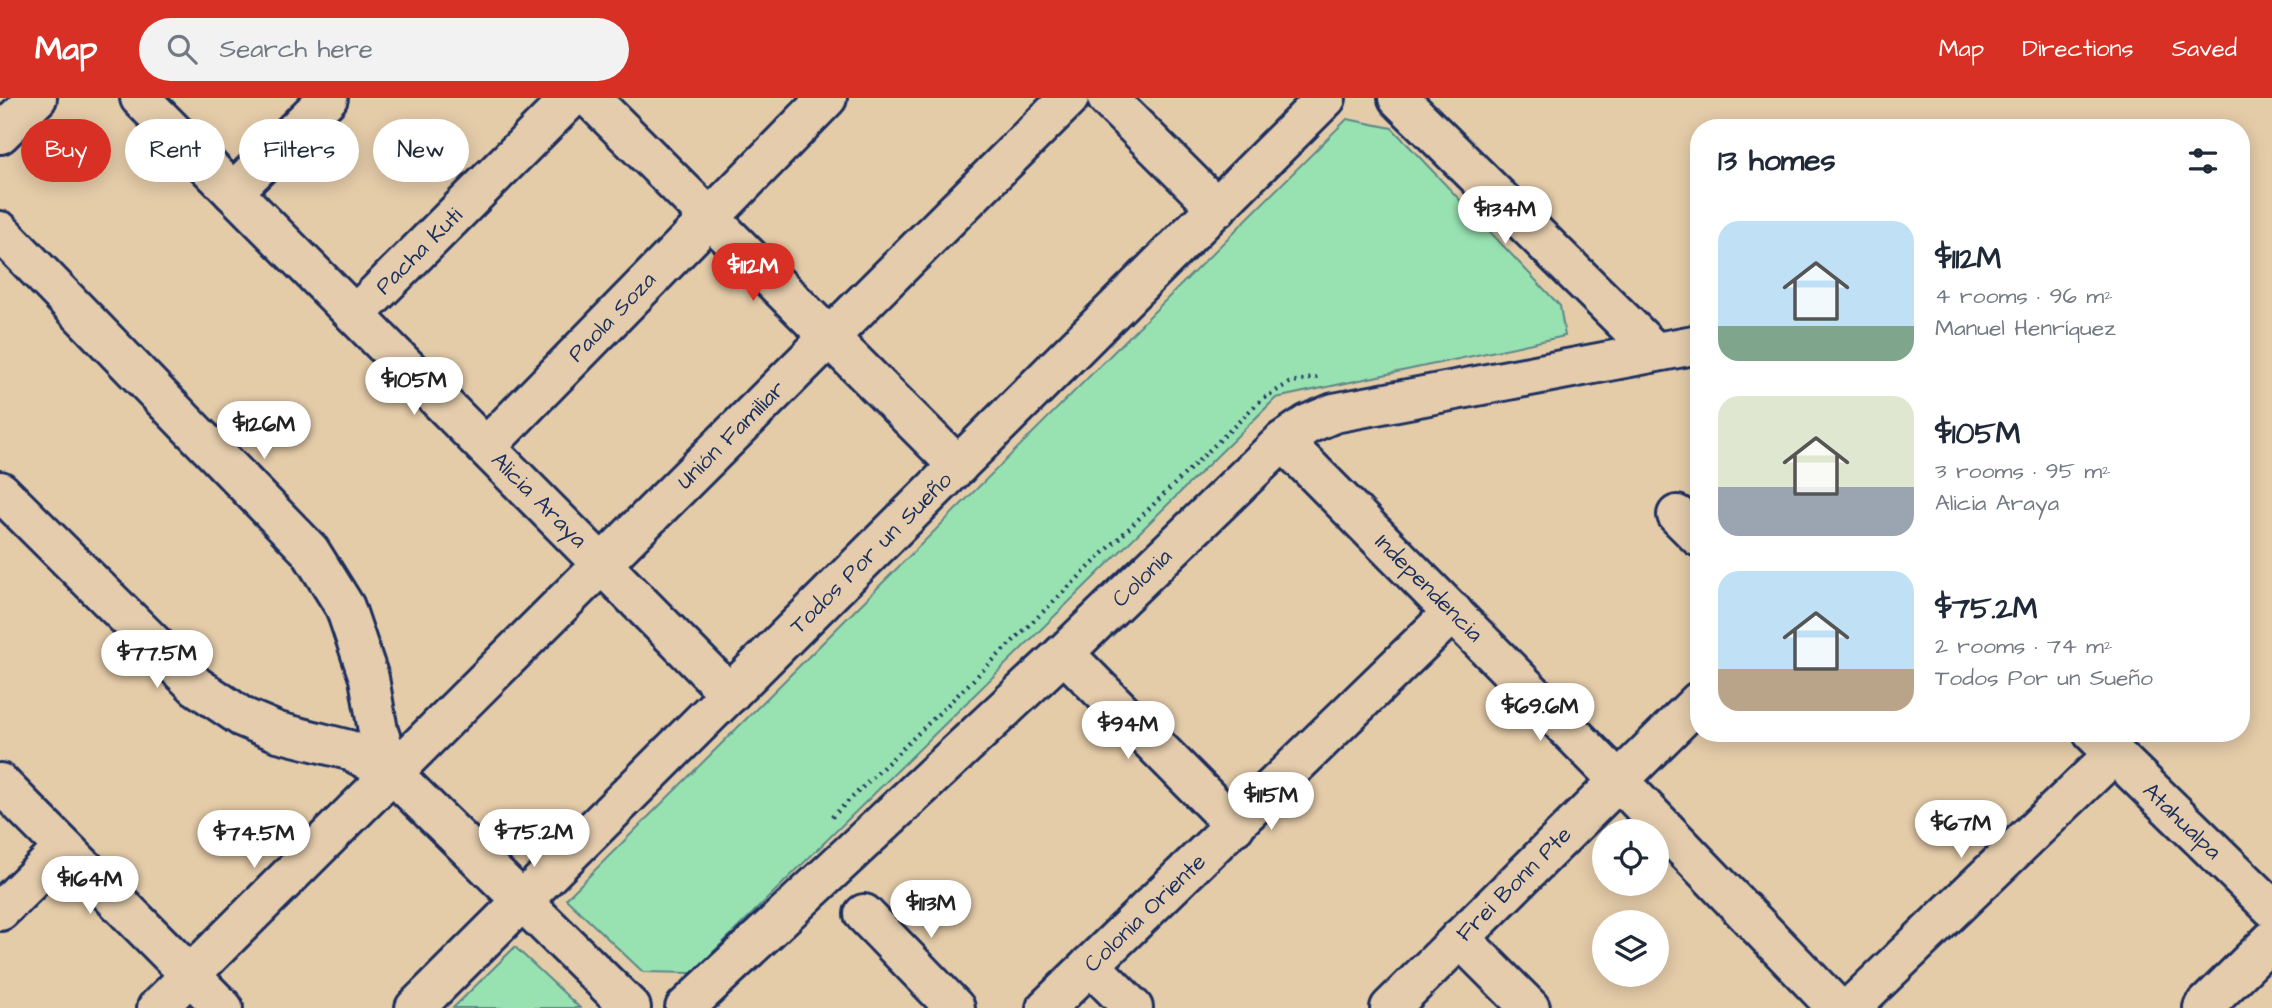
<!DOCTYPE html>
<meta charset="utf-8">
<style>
:root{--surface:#fff;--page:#f2f2f3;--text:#1f2937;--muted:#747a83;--accent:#d93025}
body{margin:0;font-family:"Architects Daughter",sans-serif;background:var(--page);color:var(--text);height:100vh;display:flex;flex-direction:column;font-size:26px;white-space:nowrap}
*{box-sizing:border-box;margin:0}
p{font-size:23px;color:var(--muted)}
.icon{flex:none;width:38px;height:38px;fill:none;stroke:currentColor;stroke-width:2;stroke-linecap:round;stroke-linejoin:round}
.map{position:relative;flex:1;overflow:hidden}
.drawer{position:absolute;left:1690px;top:21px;width:560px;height:623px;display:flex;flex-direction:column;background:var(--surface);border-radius:28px;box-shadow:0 4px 18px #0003}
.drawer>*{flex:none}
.top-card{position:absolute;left:21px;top:21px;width:665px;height:63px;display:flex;gap:14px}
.fabs{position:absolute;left:1592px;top:721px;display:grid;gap:14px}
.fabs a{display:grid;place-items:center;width:77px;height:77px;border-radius:50%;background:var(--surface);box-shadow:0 4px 18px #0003;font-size:35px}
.price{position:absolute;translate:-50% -60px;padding:0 16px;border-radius:24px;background:#fff;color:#222;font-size:23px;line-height:46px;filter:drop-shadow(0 2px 4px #0008)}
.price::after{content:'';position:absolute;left:50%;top:42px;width:21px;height:16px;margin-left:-10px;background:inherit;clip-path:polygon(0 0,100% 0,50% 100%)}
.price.current{background:var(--accent);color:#fff}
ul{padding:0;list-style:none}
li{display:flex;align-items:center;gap:21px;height:175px;padding:0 28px}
li span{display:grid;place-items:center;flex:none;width:196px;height:140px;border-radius:21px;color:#555}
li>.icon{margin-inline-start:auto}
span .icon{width:84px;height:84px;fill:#fffc;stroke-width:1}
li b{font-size:30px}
h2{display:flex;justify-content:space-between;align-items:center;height:84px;padding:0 28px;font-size:30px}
.tag{padding:0 24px;border-radius:32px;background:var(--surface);box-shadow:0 4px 18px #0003;font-size:24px;line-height:63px}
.tag.current{background:var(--accent);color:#fff}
header{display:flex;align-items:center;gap:42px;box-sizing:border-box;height:98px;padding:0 35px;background:var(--accent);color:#fff}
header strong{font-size:33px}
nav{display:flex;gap:38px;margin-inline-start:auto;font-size:24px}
.search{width:490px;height:63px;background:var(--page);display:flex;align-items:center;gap:18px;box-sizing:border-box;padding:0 24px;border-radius:38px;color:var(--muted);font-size:26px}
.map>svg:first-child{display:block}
</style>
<header>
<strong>Map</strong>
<div class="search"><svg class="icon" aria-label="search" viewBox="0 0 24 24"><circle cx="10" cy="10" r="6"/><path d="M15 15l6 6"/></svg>Search here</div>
<nav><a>Map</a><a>Directions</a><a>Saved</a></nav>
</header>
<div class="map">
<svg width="2272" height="910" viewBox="0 0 2272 910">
<rect width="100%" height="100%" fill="#e5cca9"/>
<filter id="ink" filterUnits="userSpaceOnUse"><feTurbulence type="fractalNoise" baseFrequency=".0143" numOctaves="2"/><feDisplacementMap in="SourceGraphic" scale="14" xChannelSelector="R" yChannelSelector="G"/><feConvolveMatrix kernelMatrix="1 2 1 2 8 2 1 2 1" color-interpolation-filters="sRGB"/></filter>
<g filter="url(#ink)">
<!-- green -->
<g fill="#98e2b1" stroke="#5a8888" stroke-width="2">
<polygon points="1347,21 1392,30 1560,208 1565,238 1276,300 692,875 643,874 566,801"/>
<polygon points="515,849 580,910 453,910"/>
</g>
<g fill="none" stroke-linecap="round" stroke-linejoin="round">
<defs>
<g id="minor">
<polyline points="140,0 730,596"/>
<polyline points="590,0 958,368"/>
<polyline points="1107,0 1217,110"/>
<polyline points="1398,0 1654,253"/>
<polyline points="0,36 37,0"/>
<polyline points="233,94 328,0"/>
<polyline points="0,133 310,453 345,509 369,580 378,633 393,676"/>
<polyline points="355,217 571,0"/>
<polyline points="1283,343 1618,682 1837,910"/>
<polyline points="486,349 827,0"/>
<polyline points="0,393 196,588 242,619 278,634 349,652 393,676 631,910"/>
<polyline points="1677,417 1699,439"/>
<polyline points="1064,555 1235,728"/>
<polyline points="2093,635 2272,810"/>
<polyline points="0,685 223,910"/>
<polyline points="0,813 64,750"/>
<polyline points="864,816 955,910"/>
<polyline points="1460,840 1530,910"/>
<polyline points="1090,867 1133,910"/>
<polyline points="157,910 1069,0"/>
<polyline points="415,910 1326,0"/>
<polyline points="685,910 1064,555 1283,343 1308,326 1334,315 1699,246"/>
<polyline points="1046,910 1453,514"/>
<polyline points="1390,910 1699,603"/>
<polyline points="1850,910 2114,656"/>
<polyline points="2203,910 2272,842"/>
</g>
</defs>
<!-- minor casing -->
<use href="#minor" stroke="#1b2f5e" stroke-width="44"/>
<!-- path -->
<polyline stroke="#1b2f5e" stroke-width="4.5" stroke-dasharray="2 5" stroke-linecap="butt" points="832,719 1261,302 1291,284 1321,279"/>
<!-- minor -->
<use href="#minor" stroke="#e4ccac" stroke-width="38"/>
</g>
</g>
<g text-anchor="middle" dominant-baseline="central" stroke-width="5" stroke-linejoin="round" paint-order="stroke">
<!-- street labels -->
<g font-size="23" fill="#1b2f5e" stroke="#e4ccac">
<text transform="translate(419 153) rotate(-45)">Pacha Kuti</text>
<text transform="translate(612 219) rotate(-46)">Paola Soza</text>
<text transform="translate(731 337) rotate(-45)">Unión Familiar</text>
<text transform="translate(539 402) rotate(45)">Alicia Araya</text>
<text transform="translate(871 455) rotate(-45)">Todos Por un Sueño</text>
<text transform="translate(1142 480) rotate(-44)">Colonia</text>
<text transform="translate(1429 490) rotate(45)">Independencia</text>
<text transform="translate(2182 723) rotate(44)">Atahualpa</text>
<text transform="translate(1514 786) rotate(-45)">Frei Bonn Pte</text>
<text transform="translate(1145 815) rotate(-44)">Colonia Oriente</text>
</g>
</g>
</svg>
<div class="fabs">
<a><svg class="icon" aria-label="locate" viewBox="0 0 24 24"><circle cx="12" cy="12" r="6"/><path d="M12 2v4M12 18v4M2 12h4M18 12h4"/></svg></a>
<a><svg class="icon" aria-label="layers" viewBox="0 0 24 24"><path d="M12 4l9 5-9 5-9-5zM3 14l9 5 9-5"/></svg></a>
</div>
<b class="price" style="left:1505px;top:148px">$134M</b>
<b class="price current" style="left:753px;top:205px">$112M</b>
<b class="price" style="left:414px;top:319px">$105M</b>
<b class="price" style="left:264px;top:363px">$126M</b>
<b class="price" style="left:157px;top:592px">$77.5M</b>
<b class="price" style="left:1540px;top:645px">$69.6M</b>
<b class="price" style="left:1128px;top:663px">$94M</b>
<b class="price" style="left:1271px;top:734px">$115M</b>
<b class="price" style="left:1961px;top:762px">$67M</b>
<b class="price" style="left:534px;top:771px">$75.2M</b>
<b class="price" style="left:254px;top:772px">$74.5M</b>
<b class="price" style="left:90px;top:818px">$164M</b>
<b class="price" style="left:931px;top:842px">$113M</b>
<div class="top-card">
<a class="tag current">Buy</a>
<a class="tag">Rent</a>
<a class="tag">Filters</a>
<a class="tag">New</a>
</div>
<section class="drawer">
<h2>13 homes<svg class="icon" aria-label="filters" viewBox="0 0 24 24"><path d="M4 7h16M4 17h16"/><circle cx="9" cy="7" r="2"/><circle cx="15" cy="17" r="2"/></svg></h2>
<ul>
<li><span style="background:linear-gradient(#bfe0f5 75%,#7fa58c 0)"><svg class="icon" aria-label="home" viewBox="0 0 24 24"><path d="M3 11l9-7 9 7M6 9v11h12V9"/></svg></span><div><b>$112M</b><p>4 rooms · 96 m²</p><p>Manuel Henríquez</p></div></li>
<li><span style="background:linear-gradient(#dfe7d0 65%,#9aa5b1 0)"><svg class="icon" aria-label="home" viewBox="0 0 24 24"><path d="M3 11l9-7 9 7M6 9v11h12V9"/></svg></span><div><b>$105M</b><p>3 rooms · 95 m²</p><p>Alicia Araya</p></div></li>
<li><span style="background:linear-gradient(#bfe0f5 70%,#b9a48a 0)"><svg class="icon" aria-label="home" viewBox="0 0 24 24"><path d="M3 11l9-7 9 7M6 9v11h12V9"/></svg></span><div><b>$75.2M</b><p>2 rooms · 74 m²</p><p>Todos Por un Sueño</p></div></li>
</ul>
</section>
</div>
